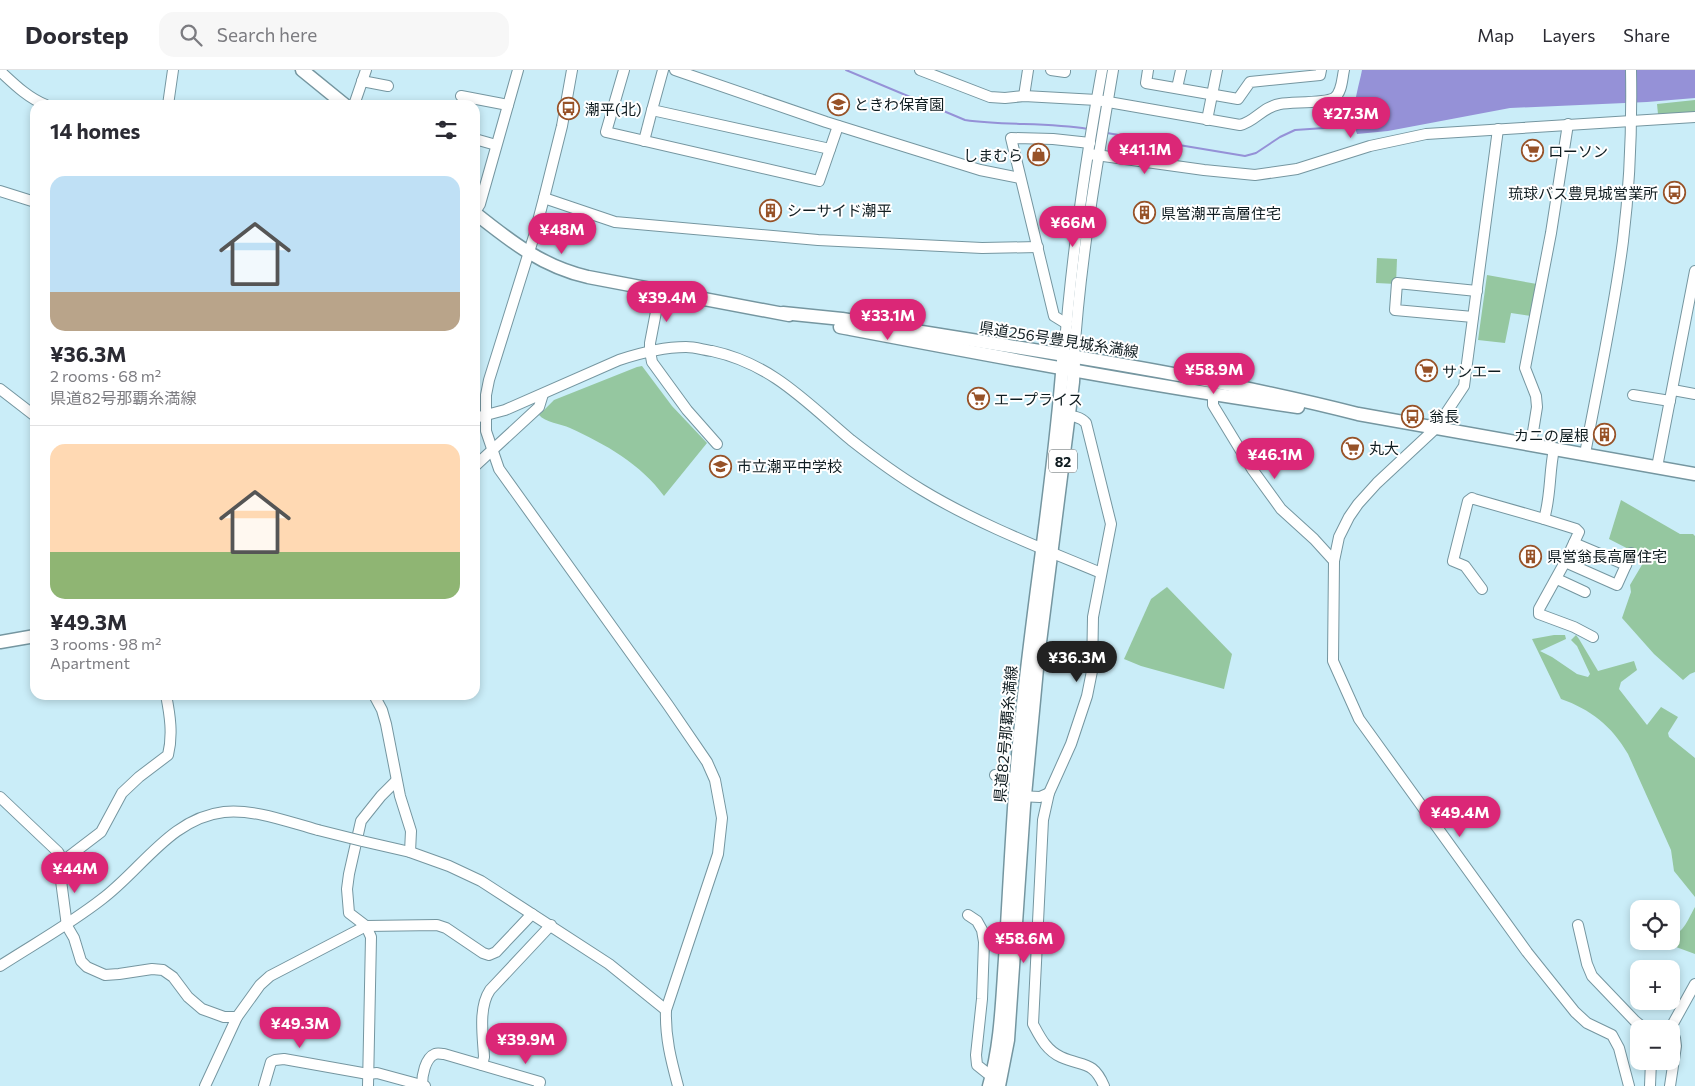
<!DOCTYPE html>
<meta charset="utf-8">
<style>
:root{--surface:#fff;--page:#f7f7f7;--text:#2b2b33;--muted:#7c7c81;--line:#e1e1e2;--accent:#db2777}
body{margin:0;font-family:Commissioner,"Noto Sans JP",sans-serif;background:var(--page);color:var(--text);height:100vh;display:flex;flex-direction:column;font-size:19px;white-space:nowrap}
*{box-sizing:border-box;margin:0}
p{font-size:16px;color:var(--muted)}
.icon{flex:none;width:28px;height:28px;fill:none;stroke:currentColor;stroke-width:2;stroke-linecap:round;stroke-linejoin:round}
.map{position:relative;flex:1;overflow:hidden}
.panel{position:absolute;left:30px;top:30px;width:450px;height:600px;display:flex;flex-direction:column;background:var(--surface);border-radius:15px;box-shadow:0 2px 8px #0003}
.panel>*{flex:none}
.controls{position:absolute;left:1630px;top:830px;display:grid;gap:10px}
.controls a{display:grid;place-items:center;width:50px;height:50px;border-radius:10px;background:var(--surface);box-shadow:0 2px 8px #0003;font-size:25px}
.price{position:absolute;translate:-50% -42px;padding:0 11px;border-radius:18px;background:var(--accent);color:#fff;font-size:16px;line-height:32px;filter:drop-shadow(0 1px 2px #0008)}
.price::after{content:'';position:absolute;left:50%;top:30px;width:15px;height:11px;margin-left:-8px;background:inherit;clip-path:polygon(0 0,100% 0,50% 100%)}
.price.on{background:#222;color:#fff}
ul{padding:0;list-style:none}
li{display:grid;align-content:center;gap:10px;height:265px;padding:0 20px}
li+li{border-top:1px solid var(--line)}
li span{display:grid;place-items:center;height:155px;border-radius:15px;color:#555}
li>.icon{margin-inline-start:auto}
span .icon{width:90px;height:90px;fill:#fffc;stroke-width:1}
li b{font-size:21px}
h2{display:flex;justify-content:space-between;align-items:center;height:60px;padding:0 20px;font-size:21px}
header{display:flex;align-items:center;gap:30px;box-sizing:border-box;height:70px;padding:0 25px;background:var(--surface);border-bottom:1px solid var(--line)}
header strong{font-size:24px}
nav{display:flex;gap:28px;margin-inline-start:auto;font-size:18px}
.search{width:350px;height:45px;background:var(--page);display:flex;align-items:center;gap:12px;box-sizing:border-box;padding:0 18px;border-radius:15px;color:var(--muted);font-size:19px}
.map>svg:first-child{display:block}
</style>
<header>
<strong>Doorstep</strong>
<div class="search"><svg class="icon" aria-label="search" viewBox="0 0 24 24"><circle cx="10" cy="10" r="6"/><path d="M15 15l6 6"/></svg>Search here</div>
<nav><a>Map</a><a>Layers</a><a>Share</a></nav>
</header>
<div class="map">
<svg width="1695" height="1016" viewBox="0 0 1695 1016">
<rect width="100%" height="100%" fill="#caedf8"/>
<!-- green -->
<g fill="#95c7a0">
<polygon points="1695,30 1695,42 1658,44 1657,34"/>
<polygon points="1377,188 1397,189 1396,214 1376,213"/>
<polygon points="1487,205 1537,214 1531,246 1511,243 1505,273 1478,270"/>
<path d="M642,296L672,336L707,373L664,426C641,394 605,374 570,358C561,354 545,352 539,345L554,330L637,297Z"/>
<polygon points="1621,430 1680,464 1693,464 1695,466 1695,602 1690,604 1683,610 1654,584 1622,548 1631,522 1630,515 1646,488 1609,469"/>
<polygon points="1167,517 1232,584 1224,619 1141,596 1124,589 1151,529"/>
<path d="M1554,565H1565L1566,569L1540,581L1552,587L1577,604L1588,607L1590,604L1577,576L1571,570L1576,565L1579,569L1598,601L1634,591L1637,600L1621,612L1619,619L1647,655L1661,637L1678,647L1668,663L1669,667L1695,688V827L1674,801L1671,780L1628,684C1612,656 1590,639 1561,629L1532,569Z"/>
<path d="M1695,837V884L1676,877L1669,871H1671V866C1684,863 1689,847 1695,837Z"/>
</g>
<!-- water -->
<path fill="#9591d7" d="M1362,0H1695V28L1647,32L1510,38L1388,61L1357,64C1349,44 1358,21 1362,0Z"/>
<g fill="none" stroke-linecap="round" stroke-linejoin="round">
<!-- stream -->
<g stroke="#9591d7" stroke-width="2">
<path d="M846,0L965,50C1006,56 1047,52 1088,59"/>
<polyline points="1107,63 1245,86 1256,83 1280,67 1295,60 1354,56"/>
</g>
<defs>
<g id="minor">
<path d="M572,0L562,56L544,128L534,166L489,310L486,325V361L499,399L668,635L707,692L715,710L722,748L718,784L666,940C665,967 671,990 678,1016"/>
<polyline points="624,0 606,62 819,111 838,56"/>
<polyline points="663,0 652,40 830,79"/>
<polyline points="675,0 826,52 980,100 1020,108"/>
<path d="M920,0L990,27L1005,28L1024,26L1097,30L1240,55C1255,52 1262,37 1280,34C1292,32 1326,33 1334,28C1342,23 1342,9 1344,0"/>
<polyline points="1051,0 1065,2 1065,0"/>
<polyline points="1148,0 1146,13 1238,29 1250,12 1320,5 1321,0"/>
<path d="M0,1C14,14 28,28 46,35"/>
<polyline points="362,11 388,16"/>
<polyline points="1177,18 1181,0"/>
<polyline points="461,26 508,35"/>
<polyline points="1024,26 1028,0"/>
<polyline points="168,35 173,0"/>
<polyline points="354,35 366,0"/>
<polyline points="1207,50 1217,0"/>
<polyline points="1498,59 1464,316 1436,358 1377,413 1358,434 1349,447 1339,467 1334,491 1333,591 1359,649 1527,882 1575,942 1587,953 1612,965 1619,978 1629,1016"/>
<polyline points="475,69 496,75"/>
<polyline points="644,71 652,40"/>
<polyline points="1089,84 1204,100 1255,105 1297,99 1370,76 1426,64 1695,47"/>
<polyline points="0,121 35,132"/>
<polyline points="544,128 615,152 818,170 982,178 1038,177"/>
<polyline points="475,142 480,134 518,0"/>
<polyline points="660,221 650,273 650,281 652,292 687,340 717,374"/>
<polyline points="1473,247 1395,240 1397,213 1477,221"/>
<polyline points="1067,254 1054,246 1011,68 1053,69 1090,73"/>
<path d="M1064,286C1071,190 1085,94 1102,0"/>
<path d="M1074,287C1080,191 1097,95 1113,0"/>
<polyline points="0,319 35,346"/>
<polyline points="1673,320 1695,324"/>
<polyline points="1213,325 1213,335 1252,399 1281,439 1314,469 1334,491"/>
<polyline points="1633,325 1670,331"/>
<path d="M1062,345C1071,346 1080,346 1086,353L1111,454L1093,547L1092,601L1087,626L1071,674L1049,723L1043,750L1033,954C1040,967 1046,980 1061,987C1083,997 1093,990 1104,1016"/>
<path d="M475,348L505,340L619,290C640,283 663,277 686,277C695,277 704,280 712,281C772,294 806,332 851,370C874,388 897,405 922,420C978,454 1041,478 1101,503"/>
<polyline points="1531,374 1537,337 1536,326 1525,298 1551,163 1568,54"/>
<path d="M1554,379C1549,403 1551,426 1544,449L1576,459L1579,462L1565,492L1539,539V544L1574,557L1593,567"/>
<path d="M1585,384C1598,313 1614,242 1623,171C1630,114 1632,57 1631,0"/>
<polyline points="475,396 539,337 543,324"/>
<polyline points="1657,397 1695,201"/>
<polyline points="1565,492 1617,515 1626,495 1574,473"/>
<polyline points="1626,495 1631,483"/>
<polyline points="1557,509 1585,522"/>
<polyline points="1482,519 1465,496 1453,491 1468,431 1472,428 1474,429 1544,449"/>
<path d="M166,625C170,645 173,665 168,685L139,707L122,723L101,762L63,791L60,803L67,856L74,868L81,891L87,897L105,905L119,904L152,899L163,900L173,907L188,927L202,939L224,947H237"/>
<polyline points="374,625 382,640 386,654 400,726 411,761 410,782"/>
<polyline points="995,705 1024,710"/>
<polyline points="1018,726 1040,727 1049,723"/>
<polyline points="0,727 58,782 63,791"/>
<polyline points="362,771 410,782 449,796 481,811 609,894 666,940"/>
<polyline points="968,845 977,851 982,860 984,872 982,929 976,985 977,995 987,1003 999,1005"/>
<polyline points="1578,855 1587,894 1592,906 1635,951 1645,959"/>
<path d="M0,896C34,874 70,854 102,829C142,799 171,748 224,742C256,739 288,752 318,760"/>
<polyline points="1670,959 1695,914"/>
<path d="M482,995L484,987C483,966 478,938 490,920L551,855"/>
<path d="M422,1015C422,1006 425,988 435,984C438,983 441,984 444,984L540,1012L539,1016"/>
<polyline points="205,1016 237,947 260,915 270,906 366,856 437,855 446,858 483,883 489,885 496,882 532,844"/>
<polyline points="264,1016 271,992 275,990 284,989 368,1004 377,1003 425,1016"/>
<polyline points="368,1016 371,867 366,856 349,843 347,819 349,804 361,751 381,726 396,711"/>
<polyline points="1650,1016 1651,991"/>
<polyline points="1670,1016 1676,976 1675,968 1671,968"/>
</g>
<g id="major">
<polyline points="302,0 345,35"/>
<path d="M475,143C510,171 543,197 588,207L789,245"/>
<path d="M783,243L842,249C1015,278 1189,301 1358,344L1695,404"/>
<path d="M840,257C993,286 1145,315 1298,337"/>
<polyline points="0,572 35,566"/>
<path d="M989,1016C1001,975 1002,931 1005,889C1009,825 1012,760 1017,696C1028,561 1053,426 1063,291"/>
<polyline points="999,1016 1008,970 1024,736 1038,588 1073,312 1074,292"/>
</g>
</defs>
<!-- minor casing -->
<use href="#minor" stroke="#7596a0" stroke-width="12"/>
<!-- major casing -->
<use href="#major" stroke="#7596a0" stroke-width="15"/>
<!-- minor -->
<use href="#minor" stroke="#fff" stroke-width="10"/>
<!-- major -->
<use href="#major" stroke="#fff" stroke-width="12"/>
<defs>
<polyline id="minor-bridge" points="318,760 362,771"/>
</defs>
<!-- minor-bridge casing -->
<use href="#minor-bridge" stroke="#7596a0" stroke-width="12" stroke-linecap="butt"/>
<!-- minor-bridge -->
<use href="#minor-bridge" stroke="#fff" stroke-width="10"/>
</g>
<!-- icons -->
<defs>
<symbol id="school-ring" viewBox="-11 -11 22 22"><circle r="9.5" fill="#fff" stroke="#975228" stroke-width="1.5"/><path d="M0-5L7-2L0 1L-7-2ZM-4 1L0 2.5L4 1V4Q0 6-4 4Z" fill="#975228"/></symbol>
<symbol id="bus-ring" viewBox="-11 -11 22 22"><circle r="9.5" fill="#fff" stroke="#975228" stroke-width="1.5"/><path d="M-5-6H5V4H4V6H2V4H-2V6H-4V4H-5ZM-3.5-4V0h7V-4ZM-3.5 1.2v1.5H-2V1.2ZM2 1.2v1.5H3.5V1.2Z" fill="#975228"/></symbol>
<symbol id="supermarket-ring" viewBox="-11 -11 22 22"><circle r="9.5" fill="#fff" stroke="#975228" stroke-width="1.5"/><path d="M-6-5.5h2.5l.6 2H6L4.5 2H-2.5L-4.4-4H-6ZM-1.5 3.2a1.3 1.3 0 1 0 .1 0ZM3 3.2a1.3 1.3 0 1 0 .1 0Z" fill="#975228"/></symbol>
<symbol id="shop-ring" viewBox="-11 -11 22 22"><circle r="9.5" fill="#fff" stroke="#975228" stroke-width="1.5"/><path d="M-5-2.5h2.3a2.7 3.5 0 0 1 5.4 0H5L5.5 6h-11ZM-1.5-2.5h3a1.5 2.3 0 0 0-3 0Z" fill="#975228"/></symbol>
<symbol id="building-ring" viewBox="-11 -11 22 22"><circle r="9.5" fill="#fff" stroke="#975228" stroke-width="1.5"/><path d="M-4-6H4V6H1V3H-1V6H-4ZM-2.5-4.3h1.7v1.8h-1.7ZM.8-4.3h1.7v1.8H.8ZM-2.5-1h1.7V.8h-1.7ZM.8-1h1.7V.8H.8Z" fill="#975228"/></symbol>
</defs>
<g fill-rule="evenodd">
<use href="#school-ring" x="826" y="22" width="25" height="25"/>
<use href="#bus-ring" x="556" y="26" width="25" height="25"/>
<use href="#supermarket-ring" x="1520" y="68" width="25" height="25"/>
<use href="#shop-ring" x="1026" y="72" width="25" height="25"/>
<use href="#bus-ring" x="1662" y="110" width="25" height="25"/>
<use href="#building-ring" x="758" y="128" width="25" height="25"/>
<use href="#building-ring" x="1132" y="130" width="25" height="25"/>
<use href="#supermarket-ring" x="1414" y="288" width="25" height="25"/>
<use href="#supermarket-ring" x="966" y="316" width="25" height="25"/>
<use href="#bus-ring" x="1400" y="334" width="25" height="25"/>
<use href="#building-ring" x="1592" y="352" width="25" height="25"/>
<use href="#supermarket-ring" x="1340" y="366" width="25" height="25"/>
<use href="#school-ring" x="708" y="384" width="25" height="25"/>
<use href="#building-ring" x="1518" y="474" width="25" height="25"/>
</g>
<g text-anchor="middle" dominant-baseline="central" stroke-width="4" stroke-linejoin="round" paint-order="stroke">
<!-- shield labels -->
<rect fill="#fff" stroke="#576063" stroke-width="1" x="1049" y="379.5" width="28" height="23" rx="4"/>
<g font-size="14" font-weight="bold" fill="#0f1c20">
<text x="1063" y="391">82</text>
</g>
<!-- poi labels -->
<g font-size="15" fill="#0f1c20" stroke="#fff" text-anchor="start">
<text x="854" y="34">ときわ保育園</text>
<text x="585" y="39">潮平(北)</text>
<text x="1548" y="81">ローソン</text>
<text x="1023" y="85" text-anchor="end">しまむら</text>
<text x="1658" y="123" text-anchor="end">琉球バス豊見城営業所</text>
<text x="787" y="140">シーサイド潮平</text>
<text x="1161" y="143">県営潮平高層住宅</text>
<text x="1442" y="301">サンエー</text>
<text x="994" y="329">エープライス</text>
<text x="1429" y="346">翁長</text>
<text x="1589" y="365" text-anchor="end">カニの屋根</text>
<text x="1369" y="378">丸大</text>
<text x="737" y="396">市立潮平中学校</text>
<text x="1547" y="486">県営翁長高層住宅</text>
</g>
<!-- street labels -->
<g font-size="15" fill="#0f1c20" stroke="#fff">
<text transform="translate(1059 269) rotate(9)">県道256号豊見城糸満線</text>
<text transform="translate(1005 664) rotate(-85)">県道82号那覇糸満線</text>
</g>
</g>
</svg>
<div class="controls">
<a><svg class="icon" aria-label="locate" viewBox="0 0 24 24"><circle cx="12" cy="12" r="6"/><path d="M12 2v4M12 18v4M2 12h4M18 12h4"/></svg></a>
<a>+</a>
<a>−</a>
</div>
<b class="price" style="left:1351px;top:69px">¥27.3M</b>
<b class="price" style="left:1145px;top:105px">¥41.1M</b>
<b class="price" style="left:1073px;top:178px">¥66M</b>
<b class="price" style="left:562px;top:185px">¥48M</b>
<b class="price" style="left:667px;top:253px">¥39.4M</b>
<b class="price" style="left:888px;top:271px">¥33.1M</b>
<b class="price" style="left:1214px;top:325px">¥58.9M</b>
<b class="price" style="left:1275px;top:410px">¥46.1M</b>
<b class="price on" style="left:1077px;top:613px">¥36.3M</b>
<b class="price" style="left:1460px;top:768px">¥49.4M</b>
<b class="price" style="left:75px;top:824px">¥44M</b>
<b class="price" style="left:1024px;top:894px">¥58.6M</b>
<b class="price" style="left:300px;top:979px">¥49.3M</b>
<b class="price" style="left:526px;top:995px">¥39.9M</b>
<section class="panel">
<h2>14 homes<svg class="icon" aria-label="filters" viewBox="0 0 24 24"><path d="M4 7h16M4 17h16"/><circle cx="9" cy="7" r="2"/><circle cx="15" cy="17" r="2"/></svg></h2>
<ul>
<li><span style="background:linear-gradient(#bfe0f5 75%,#b9a48a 0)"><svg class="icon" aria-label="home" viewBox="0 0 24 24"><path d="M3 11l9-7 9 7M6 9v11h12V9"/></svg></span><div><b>¥36.3M</b><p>2 rooms · 68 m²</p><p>県道82号那覇糸満線</p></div></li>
<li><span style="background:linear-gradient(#ffd9b3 70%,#8fb573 0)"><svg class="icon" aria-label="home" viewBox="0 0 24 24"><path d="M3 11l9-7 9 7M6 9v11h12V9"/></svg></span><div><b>¥49.3M</b><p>3 rooms · 98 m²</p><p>Apartment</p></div></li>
</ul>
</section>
</div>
